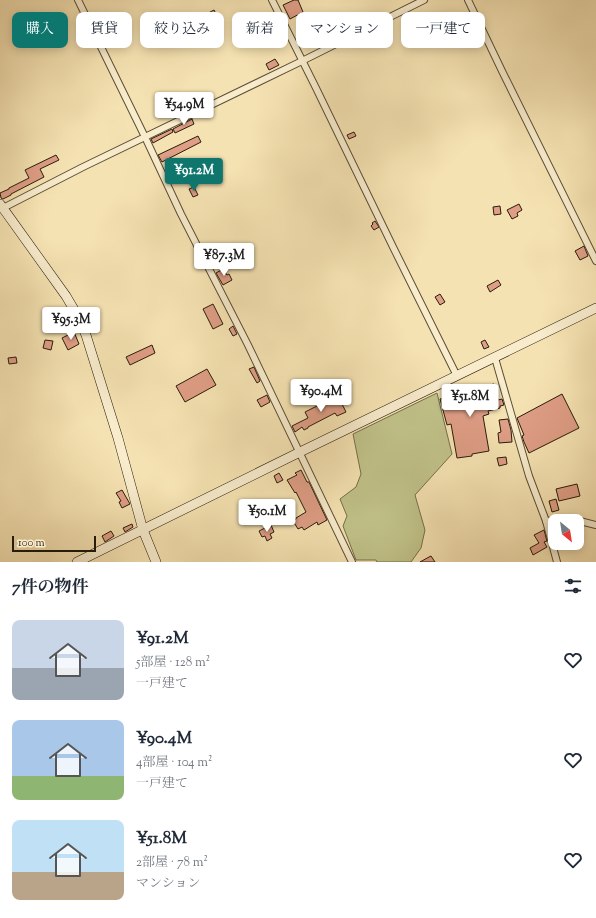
<!DOCTYPE html>
<html lang="ja">
<meta charset="utf-8">
<style>
:root{--surface:#fff;--page:#f2f2f3;--text:#1f2937;--muted:#747a83;--accent:#0f766e}
body{margin:0;font-family:"Sorts Mill Goudy","Noto Serif JP",serif;background:var(--page);color:var(--text);height:100vh;display:flex;flex-direction:column;font-size:15px;white-space:nowrap}
*{box-sizing:border-box;margin:0}
p{font-size:13px;color:var(--muted)}
.icon{flex:none;width:22px;height:22px;fill:none;stroke:currentColor;stroke-width:2;stroke-linecap:round;stroke-linejoin:round}
.map{position:relative;height:562px;overflow:hidden}
.drawer{display:flex;flex-direction:column;background:var(--surface);flex:1}
.drawer>*{flex:none}
.banner{position:absolute;left:12px;top:12px;width:572px;height:36px;display:flex;gap:8px}
.needle{width:26px;rotate:150deg}
.buttons{position:absolute;left:548px;top:514px;display:grid;gap:8px}
.buttons a{display:grid;place-items:center;width:36px;height:36px;border-radius:8px;background:var(--surface);box-shadow:0 2px 10px #0003;font-size:20px}
.scale{position:absolute;left:12px;bottom:10px;width:84px;box-sizing:border-box;padding-left:4px;border:2px solid #281c0a;border-top:0;font-size:11px;line-height:14px;white-space:nowrap;color:#281c0a;-webkit-text-stroke:3px #f8eccd;paint-order:stroke}
.price{position:absolute;translate:-50% -34px;padding:0 9px;border-radius:4px;background:#fff;color:#222;font-size:13px;line-height:26px;filter:drop-shadow(0 1px 2px #0008)}
.price::after{content:'';position:absolute;left:50%;top:24px;width:12px;height:9px;margin-left:-6px;background:inherit;clip-path:polygon(0 0,100% 0,50% 100%)}
.price.selected{background:var(--accent);color:#fff}
ul{padding:0;list-style:none}
li{display:flex;align-items:center;gap:12px;height:100px;padding:0 12px}
li span{display:grid;place-items:center;flex:none;width:112px;height:80px;border-radius:8px;color:#555}
li>.icon{margin-inline-start:auto}
span .icon{width:48px;height:48px;fill:#fffc;stroke-width:1}
li b{font-size:17px}
h2{display:flex;justify-content:space-between;align-items:center;height:48px;padding:0 12px;font-size:17px}
.chip{padding:0 14px;border-radius:8px;background:var(--surface);box-shadow:0 2px 10px #0003;font-size:14px;line-height:36px}
.chip.selected{background:var(--accent);color:#fff}
.map>svg:first-child{display:block}
</style>
<div class="map">
<svg width="596" height="562" viewBox="0 0 596 562">
<rect width="100%" height="100%" fill="#f5e2b2"/>
<filter id="stains"><feTurbulence type="fractalNoise" baseFrequency=".005" numOctaves="4"/><feColorMatrix values="0 0 0 0 .2 0 0 0 0 .09 0 0 0 0 .02 0 0 0 .5 -.17"/></filter>
<radialGradient id="worn" r=".72"><stop offset=".6" stop-color="#630" stop-opacity="0"/><stop offset="1" stop-color="#630" stop-opacity=".3"/></radialGradient>
<!-- green -->
<polygon fill="#c0c289" stroke="#746f4a" points="437,393 452,454 415,495 425,530 421,548 411,562 377,562 376,560 356,560 343,526 347,516 340,499 356,487 361,474 353,434"/>
<!-- building -->
<g fill="#df9e86" stroke="#281c0a">
<polygon points="294,0 298,0 303,12 290,19 283,5"/>
<polygon points="214,10 222,25 207,32 205,29 196,34 192,26 201,20 199,18"/>
<polygon points="275,59 279,65 269,70 266,64"/>
<polygon points="192,119 194,124 175,133 173,129"/>
<polygon points="172,129 173,132 153,143 151,139"/>
<polygon points="354,132 356,136 349,139 347,135"/>
<polygon points="198,136 201,142 162,162 158,155"/>
<polygon points="56,155 59,160 40,169 44,177 11,194 11,195 3,199 1,198 0,193 9,189 9,188 29,178 25,170"/>
<polygon points="194,187 198,195 193,197 189,189"/>
<polygon points="519,204 522,210 517,213 518,216 512,219 507,210"/>
<polygon points="500,206 501,214 494,215 493,207"/>
<polygon points="375,221 379,227 374,230 371,226 373,224 372,223"/>
<polygon points="584,246 588,256 580,260 575,251"/>
<polygon points="223,269 227,275 229,274 232,280 223,285 216,273"/>
<polygon points="498,280 501,285 490,292 487,286"/>
<polygon points="440,294 445,302 440,305 435,297"/>
<polygon points="213,304 223,324 213,329 203,309"/>
<polygon points="233,326 237,334 233,336 229,329"/>
<polygon points="74,332 79,344 68,350 62,338"/>
<polygon points="45,340 53,341 51,350 43,348"/>
<polygon points="485,340 489,347 484,349 481,342"/>
<polygon points="152,345 155,353 130,365 126,357"/>
<polygon points="16,357 17,363 9,364 8,358"/>
<polygon points="254,367 260,381 257,383 249,369"/>
<polygon points="207,369 216,385 185,402 176,386"/>
<polygon points="494,384 498,400 502,399 504,405 500,406 500,408 488,411 489,414 483,416 489,451 472,454 472,456 457,458 451,424 447,425 440,399 459,395 459,392"/>
<polygon points="562,394 579,428 529,453 524,442 522,436 524,435 517,418"/>
<polygon points="267,395 270,402 261,407 257,400"/>
<polygon points="328,395 332,401 339,398 346,412 337,416 335,413 308,427 308,428 304,430 302,427 295,432 292,426 308,418 305,412 323,403 321,399"/>
<polygon points="508,419 511,430 512,442 499,443 498,433 501,432 499,420"/>
<polygon points="506,457 507,464 499,466 497,458"/>
<polygon points="301,470 307,482 309,482 327,520 318,525 317,522 304,530 302,527 298,529 293,521 296,519 296,518 306,512 296,492 295,493 287,480 297,475 295,473"/>
<polygon points="279,473 283,480 277,483 274,476"/>
<polygon points="577,484 580,496 559,501 556,489"/>
<polygon points="122,490 130,504 122,508 119,502 121,501 116,493"/>
<polygon points="556,499 559,510 552,512 549,501"/>
<polygon points="257,505 261,511 253,516 250,510"/>
<polygon points="132,524 133,527 125,532 123,528"/>
<polygon points="271,525 274,532 270,534 272,538 267,541 265,536 262,537 259,531"/>
<polygon points="544,530 547,541 544,542 547,547 533,555 530,548 539,543 534,535"/>
<polygon points="111,531 114,536 105,542 102,536"/>
<polygon points="431,556 435,562 420,562 429,557"/>
</g>
<g fill="none" stroke-linecap="round" stroke-linejoin="round">
<defs>
<g id="street">
<polyline points="78,0 145,137 181,214 248,345 352,562"/>
<polyline points="272,0 316,88 393,247 457,376"/>
<polyline points="468,0 502,71 596,261"/>
<polyline points="3,208 83,167 302,61 424,0"/>
<polyline points="495,358 529,476 546,521 557,562"/>
<polyline points="546,521 572,519 596,525"/>
</g>
<g id="secondary">
<polyline points="0,204 66,296 76,313 86,335 118,438 143,530 156,562"/>
<polyline points="77,562 300,452 596,308"/>
</g>
</defs>
<!-- street casing -->
<use href="#street" stroke="#5b4e34" stroke-width="8"/>
<!-- secondary casing -->
<use href="#secondary" stroke="#281c0a" stroke-width="10"/>
<!-- street -->
<use href="#street" stroke="#f8eccd" stroke-width="6"/>
<!-- secondary -->
<use href="#secondary" stroke="#f8eccd" stroke-width="9"/>
</g>
<rect width="100%" height="100%" filter="url(#stains)"/>
<rect width="100%" height="100%" fill="url(#worn)"/>
</svg>
<div class="buttons">
<a><svg class="needle" viewBox="-14 -14 28 28"><path d="M0-13l5 13h-10z" fill="#e53935"/><path d="M0 13l5-13h-10z" fill="#747a83"/></svg></a>
</div>
<div class="scale">100 m</div>
<b class="price" style="left:184px;top:126px">¥54.9M</b>
<b class="price selected" style="left:194px;top:192px">¥91.2M</b>
<b class="price" style="left:224px;top:277px">¥87.3M</b>
<b class="price" style="left:71px;top:341px">¥95.3M</b>
<b class="price" style="left:321px;top:413px">¥90.4M</b>
<b class="price" style="left:470px;top:418px">¥51.8M</b>
<b class="price" style="left:267px;top:533px">¥50.1M</b>
<div class="banner">
<a class="chip selected">購入</a>
<a class="chip">賃貸</a>
<a class="chip">絞り込み</a>
<a class="chip">新着</a>
<a class="chip">マンション</a>
<a class="chip">一戸建て</a>
</div>
</div>
<section class="drawer">
<h2>7件の物件<svg class="icon" aria-label="filters" viewBox="0 0 24 24"><path d="M4 7h16M4 17h16"/><circle cx="9" cy="7" r="2"/><circle cx="15" cy="17" r="2"/></svg></h2>
<ul>
<li><span style="background:linear-gradient(#c9d6e8 60%,#9aa5b1 0)"><svg class="icon" aria-label="home" viewBox="0 0 24 24"><path d="M3 11l9-7 9 7M6 9v11h12V9"/></svg></span><div><b>¥91.2M</b><p>5部屋 · 128 m²</p><p>一戸建て</p></div><svg class="icon" aria-label="heart" viewBox="0 0 24 24"><path d="M12 20l-8-8c-3-5 5-10 8-4 3-6 11-1 8 4z"/></svg></li>
<li><span style="background:linear-gradient(#a9c7e8 70%,#8fb573 0)"><svg class="icon" aria-label="home" viewBox="0 0 24 24"><path d="M3 11l9-7 9 7M6 9v11h12V9"/></svg></span><div><b>¥90.4M</b><p>4部屋 · 104 m²</p><p>一戸建て</p></div><svg class="icon" aria-label="heart" viewBox="0 0 24 24"><path d="M12 20l-8-8c-3-5 5-10 8-4 3-6 11-1 8 4z"/></svg></li>
<li><span style="background:linear-gradient(#bfe0f5 65%,#b9a48a 0)"><svg class="icon" aria-label="home" viewBox="0 0 24 24"><path d="M3 11l9-7 9 7M6 9v11h12V9"/></svg></span><div><b>¥51.8M</b><p>2部屋 · 78 m²</p><p>マンション</p></div><svg class="icon" aria-label="heart" viewBox="0 0 24 24"><path d="M12 20l-8-8c-3-5 5-10 8-4 3-6 11-1 8 4z"/></svg></li>
</ul>
</section>
